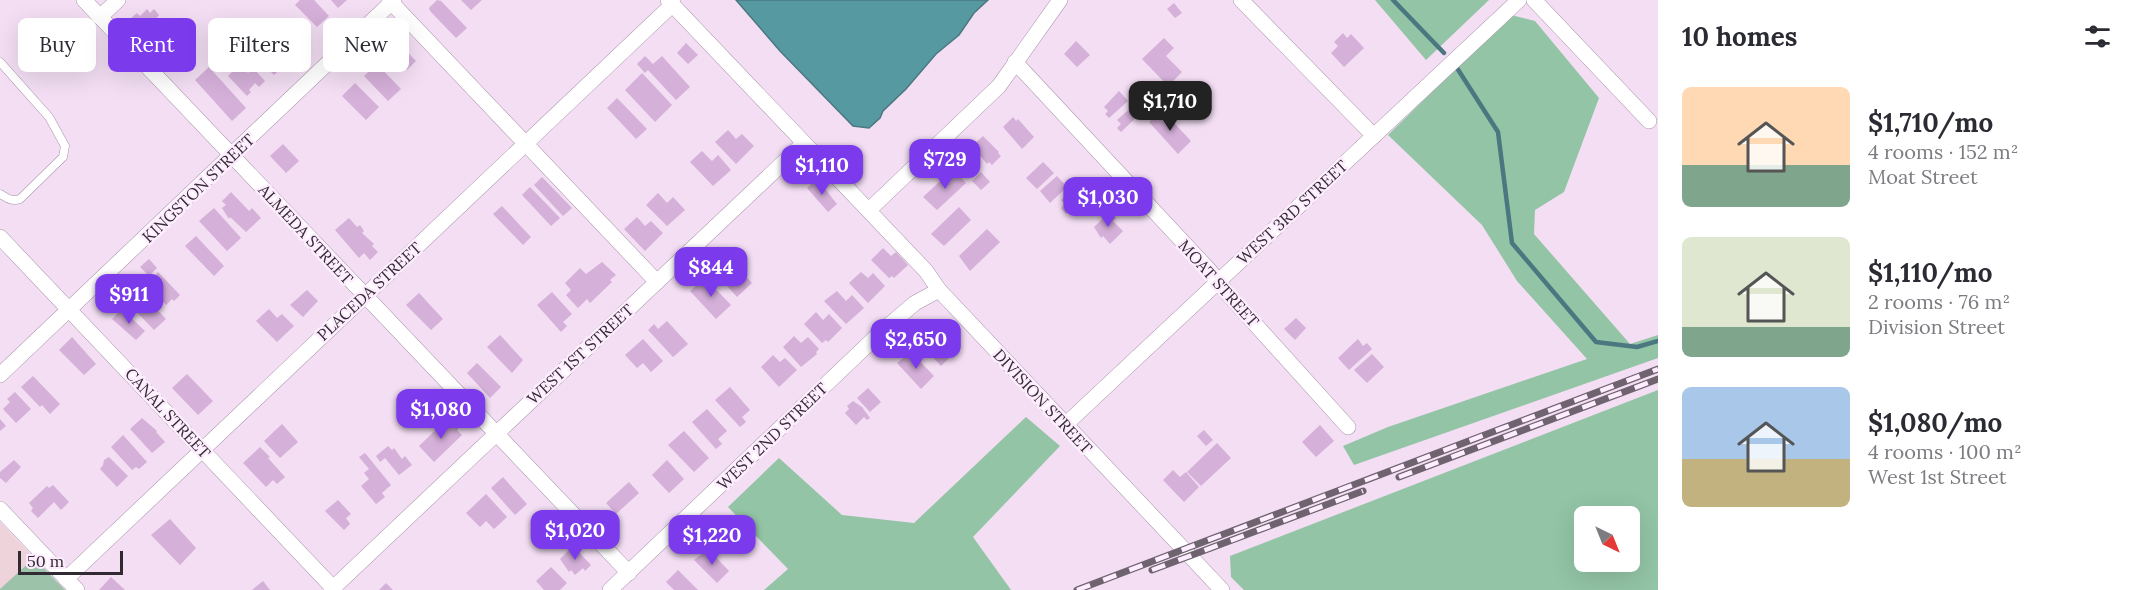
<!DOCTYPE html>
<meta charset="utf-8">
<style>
:root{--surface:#fff;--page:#f2f2f3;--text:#2b2b33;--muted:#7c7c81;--accent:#7c3aed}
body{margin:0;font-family:Lora,serif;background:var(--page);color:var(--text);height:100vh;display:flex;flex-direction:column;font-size:22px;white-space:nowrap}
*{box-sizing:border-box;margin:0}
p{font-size:20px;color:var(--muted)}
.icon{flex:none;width:33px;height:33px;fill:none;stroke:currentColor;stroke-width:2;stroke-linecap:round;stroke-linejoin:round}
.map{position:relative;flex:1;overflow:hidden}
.sheet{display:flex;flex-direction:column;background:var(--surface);width:480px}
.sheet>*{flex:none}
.hud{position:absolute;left:18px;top:18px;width:570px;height:54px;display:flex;gap:12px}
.needle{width:39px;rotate:137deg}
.buttons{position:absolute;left:1574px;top:506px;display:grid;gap:12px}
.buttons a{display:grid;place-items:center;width:66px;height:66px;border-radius:9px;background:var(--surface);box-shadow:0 6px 24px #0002;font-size:30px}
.scale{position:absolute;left:18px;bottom:15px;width:105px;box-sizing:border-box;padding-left:6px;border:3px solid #322a32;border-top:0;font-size:16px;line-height:21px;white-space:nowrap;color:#322a32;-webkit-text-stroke:4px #feedfe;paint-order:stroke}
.price{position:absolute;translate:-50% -51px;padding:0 14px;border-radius:12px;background:var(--accent);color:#fff;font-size:20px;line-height:39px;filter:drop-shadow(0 2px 3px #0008)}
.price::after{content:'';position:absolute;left:50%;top:36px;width:18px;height:14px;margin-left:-9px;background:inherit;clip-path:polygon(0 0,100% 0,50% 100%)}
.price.selected{background:#222;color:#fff}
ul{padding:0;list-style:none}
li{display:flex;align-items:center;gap:18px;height:150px;padding:0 24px}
li span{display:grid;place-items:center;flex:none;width:168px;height:120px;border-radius:9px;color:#555}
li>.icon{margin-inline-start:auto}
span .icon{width:72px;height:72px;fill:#fffc;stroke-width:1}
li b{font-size:26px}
h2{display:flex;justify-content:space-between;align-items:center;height:72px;padding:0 24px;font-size:26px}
.chip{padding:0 21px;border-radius:9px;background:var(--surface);box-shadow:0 6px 24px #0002;font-size:21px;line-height:54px}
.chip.selected{background:var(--accent);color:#fff}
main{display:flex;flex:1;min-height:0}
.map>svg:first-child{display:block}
</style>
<main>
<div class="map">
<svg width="1658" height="590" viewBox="0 0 1658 590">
<rect width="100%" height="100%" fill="#f3def3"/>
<!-- education -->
<polygon fill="#eed4da" points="0,522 34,558 0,589"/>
<!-- green -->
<polygon fill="#9dc2aa" points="34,558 65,590 0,590 0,589"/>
<!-- forest -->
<g fill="#93c4a5" fill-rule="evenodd">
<polygon points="1375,0 1489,0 1426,60"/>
<polygon points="1511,15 1535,21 1599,98 1564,192 1535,210 1534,234 1630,344 1658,335 1658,358 1354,465 1343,446 1388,427 1587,359 1517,281 1482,225 1388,135"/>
<path d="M1658,390V590H1244L1231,577L1230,556ZM1584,516H1629V561H1584Z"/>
<polygon points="1026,417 1060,446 973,537 1011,590 764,590 788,569 728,507 779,458 842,515 914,523"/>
</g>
<!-- water -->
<polygon fill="#5699a1" stroke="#4b7880" stroke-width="1.5" points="736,0 988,0 974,13 959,35 936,54 906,89 883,111 880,118 869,128 853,126 780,51"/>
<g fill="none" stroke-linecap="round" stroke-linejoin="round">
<!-- stream -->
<g stroke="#4b7880" stroke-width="4.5">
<polyline points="1393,0 1444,53"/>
<polyline points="1457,68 1498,132 1512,243 1596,342 1637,347 1658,341"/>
</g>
</g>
<!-- building -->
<g fill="#d5b0d9">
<polygon points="300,0 314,0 329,16 317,27 295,5"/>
<polygon points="331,0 347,0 338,8"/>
<polygon points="437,0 441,1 467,28 456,38 430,11 429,8"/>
<polygon points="461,0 482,0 471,10"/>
<polygon points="1174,3 1182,13 1175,18 1167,9"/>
<polygon points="147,9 150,13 154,9 159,15 156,19 161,24 165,21 178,35 165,47 155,36 151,40 130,19 137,13 140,16"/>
<polygon points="290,21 306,38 294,49 278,32"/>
<polygon points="1343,33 1347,38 1351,34 1364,48 1344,67 1331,53 1338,46 1334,42"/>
<polygon points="1164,38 1174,48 1166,56 1182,72 1168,86 1142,59"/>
<polygon points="262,39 285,65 274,75 250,51"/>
<polygon points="397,41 416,61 407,70 388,50"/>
<polygon points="1076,41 1090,55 1077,67 1064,54"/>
<polygon points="686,43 698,55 688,64 677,53"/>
<polygon points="645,56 653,64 662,56 690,87 676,100 648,70 645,73 637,64"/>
<polygon points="240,64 248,73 253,68 265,81 259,87 255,83 249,90 251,92 247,96 228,76"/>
<polygon points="377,64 401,89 388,101 364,76"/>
<polygon points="209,67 246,108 232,121 195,80"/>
<polygon points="642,73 672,105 655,122 625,90"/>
<polygon points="355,83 379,107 366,120 342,96"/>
<polygon points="1119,91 1128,101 1109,118 1105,114 1108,111 1104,107"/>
<polygon points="617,98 647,129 636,139 607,108"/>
<polygon points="1134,105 1141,113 1121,132 1117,128 1121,124 1117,120"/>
<polygon points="1162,110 1191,141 1178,154 1149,122"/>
<polygon points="1013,117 1016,121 1018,119 1034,137 1022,149 1003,127"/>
<polygon points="728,130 736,139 742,134 754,146 736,164 715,142"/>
<polygon points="983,136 999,152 998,153 1001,156 992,165 989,162 987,164 972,146"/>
<polygon points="283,144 299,161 286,173 270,156"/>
<polygon points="702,151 712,161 718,155 731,170 713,186 690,162"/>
<polygon points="1043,162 1054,173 1037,189 1026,178"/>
<polygon points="953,169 966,183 937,210 923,197"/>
<polygon points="981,172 990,182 981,190 972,181"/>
<polygon points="1057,176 1067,187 1050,203 1040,191"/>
<polygon points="542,177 572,208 563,216 534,185"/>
<polygon points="817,179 837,204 828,212 807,188"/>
<polygon points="1082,180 1096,194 1088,201 1083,195 1066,214 1061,208 1065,204 1061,200"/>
<polygon points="530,187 560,218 551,226 522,195"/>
<polygon points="231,192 249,211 252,208 261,218 246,232 230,217 229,219 222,208 226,205 222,201"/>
<polygon points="658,193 667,203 673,197 685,210 667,226 646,205"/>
<polygon points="502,206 531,237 523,245 493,214"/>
<polygon points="959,207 971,220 944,246 931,234"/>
<polygon points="214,208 241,238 227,251 199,221"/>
<polygon points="1110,212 1116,218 1113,221 1123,231 1110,244 1103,236 1101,238 1094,227"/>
<polygon points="637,217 645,226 651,221 663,233 645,251 624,229"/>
<polygon points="349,218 357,227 360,225 364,231 362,233 374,244 372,246 378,252 370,260 364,253 359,258 335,230"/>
<polygon points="987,229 1000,242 970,271 959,256"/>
<polygon points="196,236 224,266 214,276 185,246"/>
<polygon points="883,248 891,256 896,252 908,265 894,278 892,276 889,278 871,260"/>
<polygon points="728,256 752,283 737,297 713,270"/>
<polygon points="149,259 157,268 149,276 140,267"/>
<polygon points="602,262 616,275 610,280 612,282 590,303 587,299 578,308 566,295 571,290 565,283 580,268 586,274"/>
<polygon points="158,272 180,295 174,301 172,299 166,305 146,284"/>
<polygon points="861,272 868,278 873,273 885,286 868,303 849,283"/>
<polygon points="705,278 731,305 716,319 690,291"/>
<polygon points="307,290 318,301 303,317 290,305"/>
<polygon points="837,291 846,301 852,295 864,308 846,324 824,301"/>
<polygon points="552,292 572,314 563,322 567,326 561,332 537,305"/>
<polygon points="141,293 166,319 154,330 127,302 135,294 137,296"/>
<polygon points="419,293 443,319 431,330 406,305"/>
<polygon points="122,309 145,331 136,340 112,319"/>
<polygon points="269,309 277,318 282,314 294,326 277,342 256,321"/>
<polygon points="816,312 823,320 829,314 842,328 828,342 826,340 822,343 804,324"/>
<polygon points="1296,318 1306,328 1295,340 1284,329"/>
<polygon points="667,321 688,344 673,357 648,330 654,324 658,329"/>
<polygon points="932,331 953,354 941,366 919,343"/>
<polygon points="500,335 523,360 512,373 487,347"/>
<polygon points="794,336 801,343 808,337 819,349 816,352 817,354 801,367 783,347"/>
<polygon points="72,337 96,364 84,375 59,350"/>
<polygon points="643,339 663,361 651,372 643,363 637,368 625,355"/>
<polygon points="1358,339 1363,346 1367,343 1372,349 1349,370 1338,358"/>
<polygon points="911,352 934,376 921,389 897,363"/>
<polygon points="1372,354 1384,367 1367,383 1354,370"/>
<polygon points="773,355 780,362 785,358 797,370 779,387 761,367"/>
<polygon points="477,363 501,387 490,398 467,373"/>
<polygon points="187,374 213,401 198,415 172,388"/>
<polygon points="33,376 60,404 50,414 42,405 40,407 21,387"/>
<polygon points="730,387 750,410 742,417 746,422 740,427 715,400"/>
<polygon points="868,388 881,402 870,412 857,398"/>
<polygon points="15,392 31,409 16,423 3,409 10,402 7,399"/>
<polygon points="853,401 862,407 870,418 867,420 864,417 856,425 845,413 849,409 847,406"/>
<polygon points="707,409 727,431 718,439 722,444 716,449 692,422"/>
<polygon points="142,418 157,431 156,432 165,442 152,453 130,429"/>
<polygon points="0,419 6,426 0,431"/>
<polygon points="447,419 453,425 456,422 460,426 457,430 462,435 434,462 419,446"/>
<polygon points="282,424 298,442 280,458 264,441"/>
<polygon points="1320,425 1334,441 1316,457 1302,442"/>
<polygon points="1204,430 1213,440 1206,446 1197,436"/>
<polygon points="684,431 709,458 694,472 668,445"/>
<polygon points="123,435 147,462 139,469 136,467 132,470 111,447"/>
<polygon points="1217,443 1231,458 1201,486 1187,472"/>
<polygon points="388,446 392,450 394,448 402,459 405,456 412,465 399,475 385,458 380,462 376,456"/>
<polygon points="260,447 270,457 268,458 285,477 277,484 273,480 266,487 243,463"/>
<polygon points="365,453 391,485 382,493 385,497 376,504 361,486 369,479 364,473 369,469 359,457"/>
<polygon points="109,457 128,476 117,487 100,469 103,465 104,460"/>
<polygon points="14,460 21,467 6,483 0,478 0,472"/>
<polygon points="667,460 684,479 669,493 652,475"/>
<polygon points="1173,470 1180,477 1186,472 1199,487 1184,502 1163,480"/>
<polygon points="503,477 527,504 515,515 491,488"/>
<polygon points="629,482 639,493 616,514 606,503"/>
<polygon points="53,485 69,502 61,510 54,502 38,518 31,511 33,508 29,503 47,486 49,488"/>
<polygon points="486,494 507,517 494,529 486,521 480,527 466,513"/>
<polygon points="338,500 351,514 346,518 350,524 344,530 325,511"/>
<polygon points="170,519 196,548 180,565 151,535"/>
<polygon points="728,523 747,542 735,554 727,546 723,550 712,539"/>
<polygon points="573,546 591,565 585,571 583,568 575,575 571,570 569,572 560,559"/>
<polygon points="708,549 729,571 717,583 694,560"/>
<polygon points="551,567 567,583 560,590 544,590 536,581"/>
<polygon points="678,570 698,590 674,590 666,582"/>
<polygon points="111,577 125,590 99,590"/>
<polygon points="263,581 270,590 252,590"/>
<polygon points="386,583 393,590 379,590"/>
</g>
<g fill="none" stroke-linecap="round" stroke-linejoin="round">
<defs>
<path id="lane" d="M0,62L49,117L65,146L63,157L20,199C12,202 7,198 0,194"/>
<g id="street">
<polyline points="84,0 629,573"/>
<polyline points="389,0 657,282"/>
<polyline points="668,0 926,271 939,290 1222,590"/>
<polyline points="1241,0 1374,136"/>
<polyline points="1534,0 1649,121"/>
<polyline points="100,17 118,0"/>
<polyline points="1015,62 1210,271 1227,293 1348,427"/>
<polyline points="869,210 999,86 1060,0"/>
<polyline points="0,237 335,590"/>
<polyline points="0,375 394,0"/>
<polyline points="1065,425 1519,0"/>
<polyline points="0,509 77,590"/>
<polyline points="66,579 673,4 672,0"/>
<polyline points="331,590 804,143"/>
<polyline points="610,590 881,332 915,303 939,290"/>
</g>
</defs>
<!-- lane casing -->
<use href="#lane" stroke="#a894a8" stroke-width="9"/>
<!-- street casing -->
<use href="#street" stroke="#a894a8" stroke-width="16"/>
<!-- lane -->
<use href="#lane" stroke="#fff" stroke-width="8"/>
<!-- street -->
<use href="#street" stroke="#fff" stroke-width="15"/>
<defs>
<g id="rail">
<polyline points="1399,477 1658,379"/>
<polyline points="1152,570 1363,491"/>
<polyline points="1077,590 1658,369"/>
</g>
</defs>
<!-- rail casing -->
<use href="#rail" stroke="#6f636f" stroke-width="7"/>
<!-- rail -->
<use href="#rail" stroke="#feedfe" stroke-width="4.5" stroke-dasharray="14" stroke-linecap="butt"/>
</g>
<g text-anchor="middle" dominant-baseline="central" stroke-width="5" stroke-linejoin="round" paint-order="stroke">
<!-- street labels -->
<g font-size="16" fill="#322a32" stroke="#feedfe">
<text transform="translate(198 188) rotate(-44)">KINGSTON STREET</text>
<text transform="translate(1292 212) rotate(-43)">WEST 3RD STREET</text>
<text transform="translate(306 234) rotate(47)">ALMEDA STREET</text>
<text transform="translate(1219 283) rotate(48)">MOAT STREET</text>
<text transform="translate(369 291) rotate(-43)">PLACEDA STREET</text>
<text transform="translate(580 354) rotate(-43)">WEST 1ST STREET</text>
<text transform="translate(1043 401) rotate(47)">DIVISION STREET</text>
<text transform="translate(168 413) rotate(47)">CANAL STREET</text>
<text transform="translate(772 436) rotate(-44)">WEST 2ND STREET</text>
</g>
</g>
</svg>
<div class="buttons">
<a><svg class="needle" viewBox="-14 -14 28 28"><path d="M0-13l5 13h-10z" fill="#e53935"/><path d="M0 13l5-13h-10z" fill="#7c7c81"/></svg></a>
</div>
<div class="scale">50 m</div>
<b class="price selected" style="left:1170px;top:132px">$1,710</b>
<b class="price" style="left:945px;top:190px">$729</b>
<b class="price" style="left:822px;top:196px">$1,110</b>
<b class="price" style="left:1108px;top:228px">$1,030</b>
<b class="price" style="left:711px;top:298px">$844</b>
<b class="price" style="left:129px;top:325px">$911</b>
<b class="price" style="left:916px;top:370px">$2,650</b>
<b class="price" style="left:441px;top:440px">$1,080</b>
<b class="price" style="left:575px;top:561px">$1,020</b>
<b class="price" style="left:712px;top:566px">$1,220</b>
<div class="hud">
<a class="chip">Buy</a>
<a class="chip selected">Rent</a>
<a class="chip">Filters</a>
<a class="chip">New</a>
</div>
</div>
<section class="sheet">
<h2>10 homes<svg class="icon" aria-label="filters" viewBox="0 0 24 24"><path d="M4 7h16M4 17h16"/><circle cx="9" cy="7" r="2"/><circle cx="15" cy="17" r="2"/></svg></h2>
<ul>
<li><span style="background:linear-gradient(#ffd9b3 65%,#7fa58c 0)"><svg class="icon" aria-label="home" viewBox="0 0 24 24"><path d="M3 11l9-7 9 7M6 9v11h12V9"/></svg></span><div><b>$1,710/mo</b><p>4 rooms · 152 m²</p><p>Moat Street</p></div></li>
<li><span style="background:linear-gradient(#dfe7d0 75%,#7fa58c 0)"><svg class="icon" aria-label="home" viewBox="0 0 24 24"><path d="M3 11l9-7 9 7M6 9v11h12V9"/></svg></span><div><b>$1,110/mo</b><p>2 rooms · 76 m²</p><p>Division Street</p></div></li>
<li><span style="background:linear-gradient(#a9c7e8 60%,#c2b280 0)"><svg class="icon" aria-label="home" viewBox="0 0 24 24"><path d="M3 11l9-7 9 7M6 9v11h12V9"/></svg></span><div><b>$1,080/mo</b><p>4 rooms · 100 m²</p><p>West 1st Street</p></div></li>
</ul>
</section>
</main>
